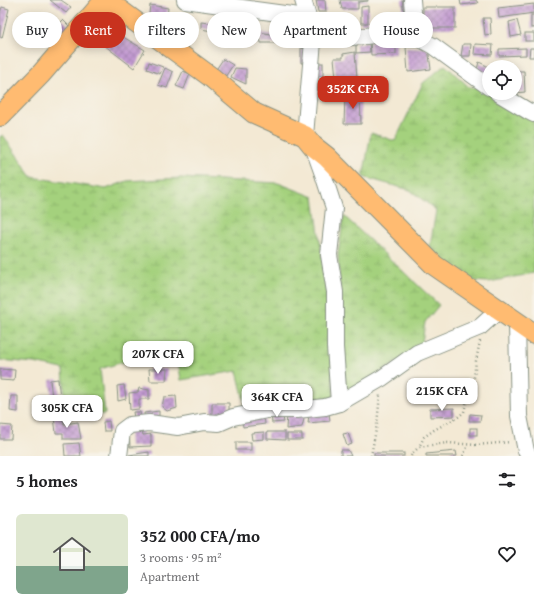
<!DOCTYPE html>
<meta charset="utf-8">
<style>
:root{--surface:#fff;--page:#f2f2f2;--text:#202124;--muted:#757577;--accent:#c8321e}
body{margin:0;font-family:"Gentium Book Plus",serif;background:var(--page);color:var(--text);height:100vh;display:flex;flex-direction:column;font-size:15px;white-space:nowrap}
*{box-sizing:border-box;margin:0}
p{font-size:13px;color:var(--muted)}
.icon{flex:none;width:22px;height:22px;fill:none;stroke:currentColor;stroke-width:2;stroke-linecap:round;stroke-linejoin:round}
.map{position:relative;height:456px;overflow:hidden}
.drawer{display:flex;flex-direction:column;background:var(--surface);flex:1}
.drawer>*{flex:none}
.hud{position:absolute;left:12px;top:12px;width:510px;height:36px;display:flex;gap:8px}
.tools{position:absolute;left:482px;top:60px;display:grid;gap:8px}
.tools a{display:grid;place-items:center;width:40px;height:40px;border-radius:50%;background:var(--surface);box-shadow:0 2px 10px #0003;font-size:20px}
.price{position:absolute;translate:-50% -34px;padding:0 9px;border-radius:8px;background:#fff;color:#222;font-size:13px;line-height:26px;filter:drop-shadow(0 1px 2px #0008)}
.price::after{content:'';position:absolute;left:50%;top:24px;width:12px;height:9px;margin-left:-6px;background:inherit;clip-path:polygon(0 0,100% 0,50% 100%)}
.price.on{background:var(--accent);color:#fff}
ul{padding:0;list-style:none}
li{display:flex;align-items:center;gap:12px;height:100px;padding:0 16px}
li span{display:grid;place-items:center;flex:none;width:112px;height:80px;border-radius:6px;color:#555}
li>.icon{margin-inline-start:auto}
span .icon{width:48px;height:48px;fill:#fffc;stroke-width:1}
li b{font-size:17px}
h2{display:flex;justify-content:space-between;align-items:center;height:48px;padding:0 16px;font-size:17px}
.pill{padding:0 14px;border-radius:18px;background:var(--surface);box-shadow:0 2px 10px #0003;font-size:14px;line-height:36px}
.pill.on{background:var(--accent);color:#fff}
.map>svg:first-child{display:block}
</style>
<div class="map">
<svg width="534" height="456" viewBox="0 0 534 456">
<defs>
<pattern id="wetland-marsh" width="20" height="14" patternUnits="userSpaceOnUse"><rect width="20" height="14" fill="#a4d17d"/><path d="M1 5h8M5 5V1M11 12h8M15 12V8" fill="none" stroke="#8db46d"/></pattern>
<pattern id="building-cross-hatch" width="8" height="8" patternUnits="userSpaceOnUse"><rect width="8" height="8" fill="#c29ad1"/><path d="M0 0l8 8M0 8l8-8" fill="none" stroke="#9d7faa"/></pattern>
</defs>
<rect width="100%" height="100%" fill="#f7f3e8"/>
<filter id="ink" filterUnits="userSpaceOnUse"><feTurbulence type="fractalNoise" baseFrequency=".025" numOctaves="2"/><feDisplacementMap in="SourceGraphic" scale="8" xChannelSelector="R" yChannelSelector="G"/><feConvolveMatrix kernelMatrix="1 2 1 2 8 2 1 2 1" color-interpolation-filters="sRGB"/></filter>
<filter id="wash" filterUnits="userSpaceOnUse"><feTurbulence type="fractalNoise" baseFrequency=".012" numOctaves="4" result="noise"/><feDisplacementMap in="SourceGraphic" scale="16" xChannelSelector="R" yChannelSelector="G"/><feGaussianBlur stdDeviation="0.9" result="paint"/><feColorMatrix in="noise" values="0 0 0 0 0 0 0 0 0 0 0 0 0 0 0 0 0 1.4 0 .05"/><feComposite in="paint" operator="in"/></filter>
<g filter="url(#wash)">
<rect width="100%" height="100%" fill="#f3e9d4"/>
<!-- wetland -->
<g fill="url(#wetland-marsh)" stroke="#628758">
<polygon points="445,65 469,87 481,88 534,122 534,273 489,282 456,280 430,247 436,210 410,190 363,177 371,133 395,141 423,83"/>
<polygon points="3,135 32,177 106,189 127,181 181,178 278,183 314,197 328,301 334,400 245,404 237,371 181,380 177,354 163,354 145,359 123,362 100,369 105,414 66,414 63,369 34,363 0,360 0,137"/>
<polygon points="344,216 439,305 425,322 421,349 345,392 338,254"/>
</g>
<g id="blocks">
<!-- building -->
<g fill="url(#building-cross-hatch)">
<polygon points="50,0 61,0 71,7 66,13"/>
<polygon points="316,0 325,0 326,12 318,12"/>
<polygon points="340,0 368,0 368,1 358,2 358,9 342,9"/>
<polygon points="402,0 409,0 409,14 404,14"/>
<polygon points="460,0 476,0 478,3 461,5"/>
<polygon points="534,4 534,13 499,18 498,8"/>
<polygon points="150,5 168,8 167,17 149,14"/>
<polygon points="368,6 368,23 361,23 361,7"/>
<polygon points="2,7 9,9 2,38 0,37 0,13"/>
<rect x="423" y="7" width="32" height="21"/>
<polygon points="219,14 238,16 236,33 219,31"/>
<rect x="531" y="15" width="3" height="13"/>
<polygon points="179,17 192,18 190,28 178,26"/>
<polygon points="483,18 490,18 491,34 485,35"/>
<polygon points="63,20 69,26 62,35 56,27"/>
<polygon points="517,20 521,35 511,37 509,22"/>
<polygon points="201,22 218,24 218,32 201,29"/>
<polygon points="103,25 145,50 134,68 96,39"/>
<rect x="343" y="25" width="7" height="8"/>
<polygon points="259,32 295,38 293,47 273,43 261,43"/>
<rect x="525" y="33" width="9" height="8"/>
<polygon points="298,39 310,41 309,48 297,46"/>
<polygon points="396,40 396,54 371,55 370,41"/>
<polygon points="356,43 369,43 370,52 356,53"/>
<polygon points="463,44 471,44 470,56 461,56"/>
<polygon points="475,44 493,45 492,55 474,54"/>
<polygon points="406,47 428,48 431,69 408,72"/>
<polygon points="301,48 308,49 307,63 301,63"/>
<polygon points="526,48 526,55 499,56 499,49"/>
<polygon points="530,48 534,48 534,57 529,57"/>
<polygon points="355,52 357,78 336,78 334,58 343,58 343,54"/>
<polygon points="223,59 233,65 225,77 215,71"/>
<polygon points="149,62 163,67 160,74 147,69"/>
<polygon points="479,62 489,67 489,79 476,73"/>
<rect x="314" y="63" width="9" height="13"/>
<polygon points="165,68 173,72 167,88 158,85"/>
<polygon points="235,68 246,69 246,84 231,77"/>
<polygon points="183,71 190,74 184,89 176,86"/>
<polygon points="515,71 524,71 525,92 515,93"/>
<polygon points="358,81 358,93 329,95 328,82"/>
<polygon points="360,94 361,124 344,124 345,95"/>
<polygon points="0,369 15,370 14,381 0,380"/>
<polygon points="149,369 167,369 166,381 150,381"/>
<polygon points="58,379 60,398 52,398 50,380"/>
<polygon points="124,385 126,399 118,401 117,386"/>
<polygon points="139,388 149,390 149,399 139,399 139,409 130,410 129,393 138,392"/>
<polygon points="310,395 311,406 303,407 303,396"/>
<polygon points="11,396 18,396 18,412 10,411"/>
<polygon points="176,396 177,408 167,411 162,407 164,397"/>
<polygon points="212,403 229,403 229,416 212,415"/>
<polygon points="454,408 454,416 430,417 430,409"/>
<polygon points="159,411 159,418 145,420 144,413"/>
<polygon points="133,412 140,412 141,418 134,418"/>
<polygon points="282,412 284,422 272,423 271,414"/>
<polygon points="329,413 330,421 308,423 309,414"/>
<polygon points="287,414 305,415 302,427 286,429"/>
<polygon points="470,414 481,415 480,421 469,421"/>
<polygon points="63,415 64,424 78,422 81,439 63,439 63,433 56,433 54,417"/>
<polygon points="264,415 265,424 243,427 242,419"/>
<polygon points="109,421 110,431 104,431 103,422"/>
<polygon points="0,425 12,426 11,439 0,439"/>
<polygon points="141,427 143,435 151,434 151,446 130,447 129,428"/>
<rect x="470" y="428" width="7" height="7"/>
<polygon points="264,432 264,439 252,440 251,433"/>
<polygon points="267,432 285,432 285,440 267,439"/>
<polygon points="348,433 352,444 347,446 343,434"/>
<rect x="287" y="434" width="15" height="6"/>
<rect x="236" y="442" width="15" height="8"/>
<polygon points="79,443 81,456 65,456 64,444"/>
<polygon points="341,450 348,450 351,456 341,456"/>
<polygon points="456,451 457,456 426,456 426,454"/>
<polygon points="149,452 149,456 129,456 129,455"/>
<rect x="374" y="453" width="30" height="3"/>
</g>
</g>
</g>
<g filter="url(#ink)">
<use href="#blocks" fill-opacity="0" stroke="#899384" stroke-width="1"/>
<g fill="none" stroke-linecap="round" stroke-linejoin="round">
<defs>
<g id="minor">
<polyline points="185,0 299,16 307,30 312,31 335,38 366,36 393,32 415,36 433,46 489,87"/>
<polyline points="303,0 311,27"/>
<polyline points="412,0 415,36"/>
<polyline points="498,93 528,111 534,114"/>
<polyline points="305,136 313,41 307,30"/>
<polyline points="313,146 323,174 334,208 329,255 335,292 335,347 339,403"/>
<polyline points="517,323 519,416 526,451 529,456"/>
<polyline points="119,456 122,431 130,425 149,423 178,427 204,422 219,423 233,417 267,410 297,410 325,407 339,403 382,378 417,353 480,327 499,310"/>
</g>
<g id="major">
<polyline points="106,0 211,77 254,113 305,136 313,146 327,157 434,265 534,334"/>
<polyline points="0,116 41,74 105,0"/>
</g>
</defs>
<!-- minor casing -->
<use href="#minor" stroke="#899384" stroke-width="18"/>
<!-- major casing -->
<use href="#major" stroke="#899384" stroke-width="22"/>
<!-- path -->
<g stroke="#899384" stroke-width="2.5" stroke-dasharray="1 3" stroke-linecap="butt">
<polyline points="480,341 476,361 473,385 467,400 464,412 458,417 434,430 424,437 419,447 432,445 448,443 477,445 510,442"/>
<polyline points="371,456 377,424 380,395"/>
<polyline points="411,456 412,454 419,447"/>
<polyline points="463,456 468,445"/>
</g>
<!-- minor -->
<use href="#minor" stroke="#fff" stroke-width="16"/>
<!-- major -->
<use href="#major" stroke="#ffbb71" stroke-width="20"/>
</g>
</g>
</svg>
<div class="tools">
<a><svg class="icon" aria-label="locate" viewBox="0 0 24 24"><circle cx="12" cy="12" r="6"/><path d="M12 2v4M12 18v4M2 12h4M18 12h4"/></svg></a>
</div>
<b class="price on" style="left:353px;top:110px">352K CFA</b>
<b class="price" style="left:158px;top:375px">207K CFA</b>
<b class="price" style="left:442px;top:412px">215K CFA</b>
<b class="price" style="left:277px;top:418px">364K CFA</b>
<b class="price" style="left:67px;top:429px">305K CFA</b>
<div class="hud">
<a class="pill">Buy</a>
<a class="pill on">Rent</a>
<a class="pill">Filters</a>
<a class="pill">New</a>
<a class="pill">Apartment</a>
<a class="pill">House</a>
</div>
</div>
<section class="drawer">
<h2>5 homes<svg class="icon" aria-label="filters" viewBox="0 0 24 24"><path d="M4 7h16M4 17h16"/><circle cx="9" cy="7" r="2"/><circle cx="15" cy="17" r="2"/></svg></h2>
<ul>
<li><span style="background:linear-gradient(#dfe7d0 65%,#7fa58c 0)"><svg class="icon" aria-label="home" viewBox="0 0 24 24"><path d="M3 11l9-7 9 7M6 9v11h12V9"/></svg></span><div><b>352 000 CFA/mo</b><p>3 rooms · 95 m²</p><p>Apartment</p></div><svg class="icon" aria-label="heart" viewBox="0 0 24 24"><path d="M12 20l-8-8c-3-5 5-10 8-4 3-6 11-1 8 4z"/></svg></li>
</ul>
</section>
